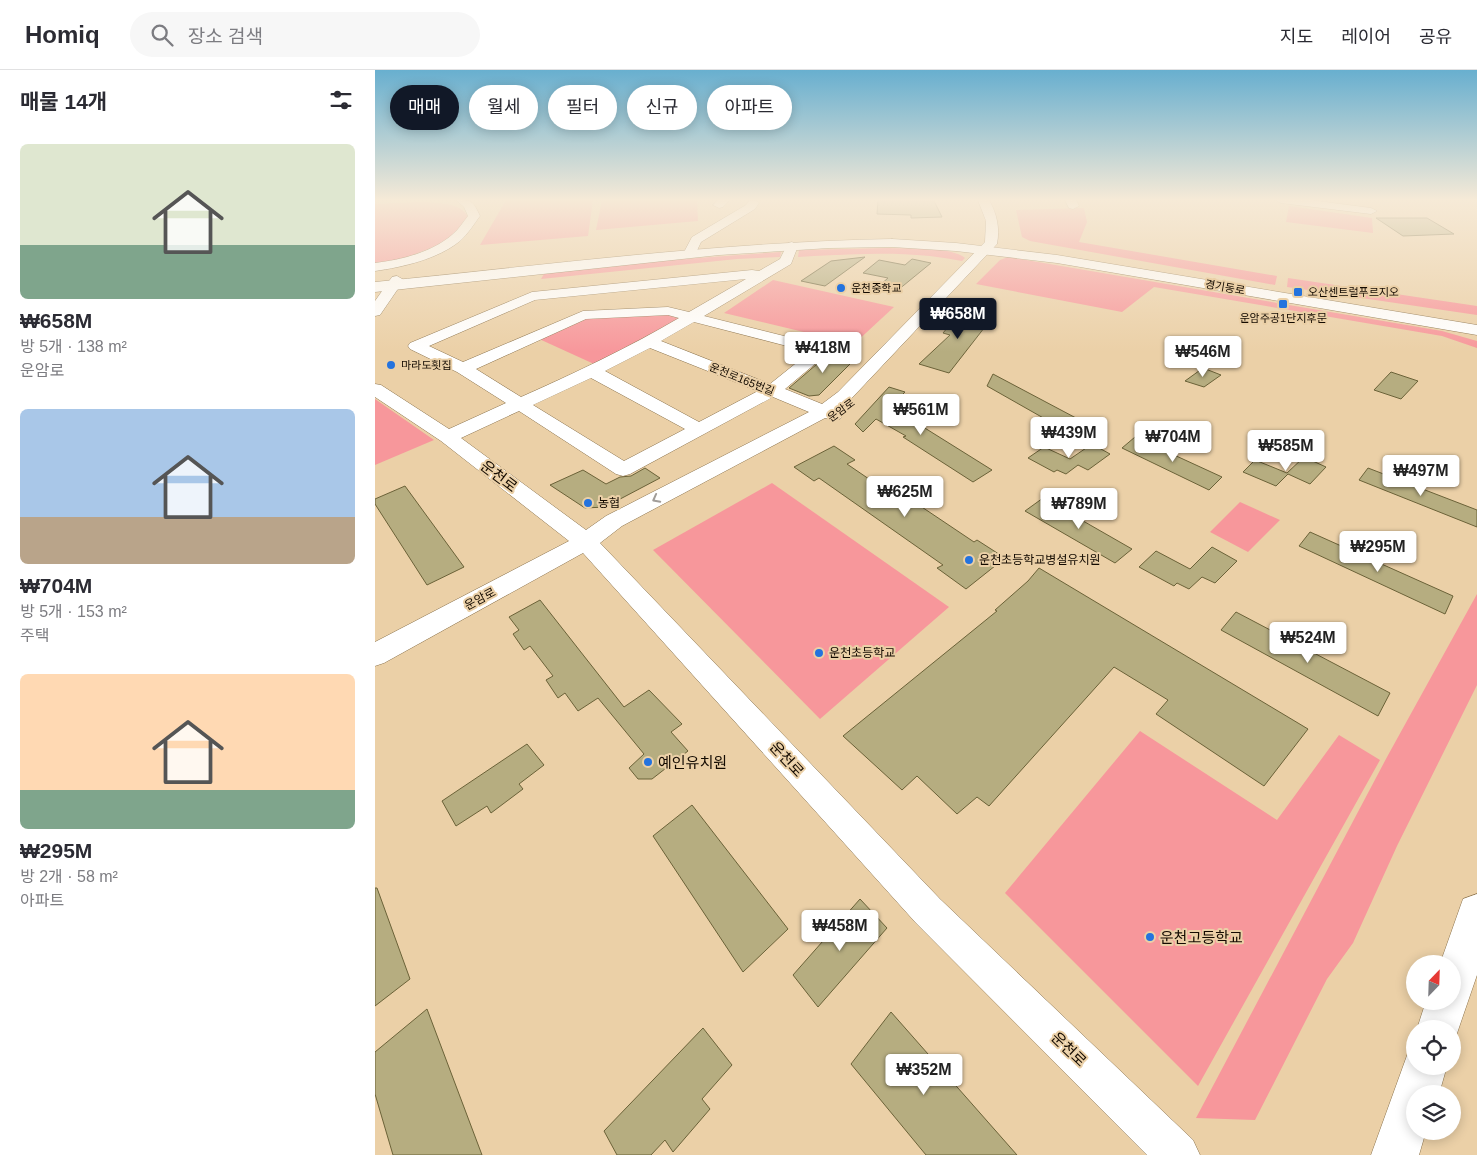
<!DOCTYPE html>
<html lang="ko">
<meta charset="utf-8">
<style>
:root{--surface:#fff;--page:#f7f7f7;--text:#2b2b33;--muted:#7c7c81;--line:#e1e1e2;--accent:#111827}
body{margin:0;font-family:Arial,"Noto Sans KR",sans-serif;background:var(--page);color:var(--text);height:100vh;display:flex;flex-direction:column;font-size:19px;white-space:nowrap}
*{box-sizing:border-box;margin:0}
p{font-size:16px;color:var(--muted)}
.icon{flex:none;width:28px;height:28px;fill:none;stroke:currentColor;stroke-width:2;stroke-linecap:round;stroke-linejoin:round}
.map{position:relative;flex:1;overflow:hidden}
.panel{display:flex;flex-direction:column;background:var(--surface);width:375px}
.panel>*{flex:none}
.guide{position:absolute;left:15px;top:15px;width:475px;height:45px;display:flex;gap:10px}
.needle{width:32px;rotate:23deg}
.controls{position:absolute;left:1031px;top:885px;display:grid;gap:10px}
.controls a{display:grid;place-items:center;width:55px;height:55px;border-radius:50%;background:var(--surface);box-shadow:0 2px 12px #0003;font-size:25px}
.price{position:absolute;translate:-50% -42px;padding:0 11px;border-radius:5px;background:#fff;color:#222;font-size:16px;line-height:32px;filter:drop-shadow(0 1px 2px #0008)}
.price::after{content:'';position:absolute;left:50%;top:30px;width:15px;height:11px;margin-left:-8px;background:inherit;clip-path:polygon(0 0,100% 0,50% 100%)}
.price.on{background:var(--accent);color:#fff}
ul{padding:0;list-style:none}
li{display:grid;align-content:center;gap:10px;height:265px;padding:0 20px}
li span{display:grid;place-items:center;height:155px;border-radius:8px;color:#555}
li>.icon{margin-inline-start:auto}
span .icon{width:90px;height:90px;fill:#fffc;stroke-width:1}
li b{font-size:21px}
h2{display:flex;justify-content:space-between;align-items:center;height:60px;padding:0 20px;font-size:21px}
.pill{padding:0 18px;border-radius:22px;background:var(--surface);box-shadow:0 2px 12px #0003;font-size:18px;line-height:45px}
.pill.on{background:var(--accent);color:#fff}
header{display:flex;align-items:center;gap:30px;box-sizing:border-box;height:70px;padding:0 25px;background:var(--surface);border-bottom:1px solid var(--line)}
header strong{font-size:24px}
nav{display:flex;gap:28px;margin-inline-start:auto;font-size:18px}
.search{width:350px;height:45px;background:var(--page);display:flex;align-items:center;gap:12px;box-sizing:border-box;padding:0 18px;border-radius:28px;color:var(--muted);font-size:19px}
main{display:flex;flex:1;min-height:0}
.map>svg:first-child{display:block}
</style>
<header>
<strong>Homiq</strong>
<div class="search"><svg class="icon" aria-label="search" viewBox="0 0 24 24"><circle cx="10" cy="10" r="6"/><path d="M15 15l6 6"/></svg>장소 검색</div>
<nav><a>지도</a><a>레이어</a><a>공유</a></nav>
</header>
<main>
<section class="panel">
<h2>매물 14개<svg class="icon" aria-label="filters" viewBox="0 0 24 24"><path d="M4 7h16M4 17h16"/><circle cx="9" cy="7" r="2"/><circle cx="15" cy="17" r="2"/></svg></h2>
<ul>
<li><span style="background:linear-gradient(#dfe7d0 65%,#7fa58c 0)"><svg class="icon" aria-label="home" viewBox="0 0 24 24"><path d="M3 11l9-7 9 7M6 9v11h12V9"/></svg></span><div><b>₩658M</b><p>방 5개 · 138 m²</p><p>운암로</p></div></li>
<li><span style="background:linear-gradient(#a9c7e8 70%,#b9a48a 0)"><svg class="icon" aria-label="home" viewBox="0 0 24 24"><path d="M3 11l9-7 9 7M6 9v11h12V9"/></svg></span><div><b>₩704M</b><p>방 5개 · 153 m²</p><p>주택</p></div></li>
<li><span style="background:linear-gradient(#ffd9b3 75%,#7fa58c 0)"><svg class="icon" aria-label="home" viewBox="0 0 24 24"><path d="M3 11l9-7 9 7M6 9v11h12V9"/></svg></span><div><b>₩295M</b><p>방 2개 · 58 m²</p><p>아파트</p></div></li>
</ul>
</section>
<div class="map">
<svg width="1102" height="1085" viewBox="0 0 1102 1085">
<rect width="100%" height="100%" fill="#ebd0a7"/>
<!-- green -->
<g fill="#f7979b">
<polygon points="131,130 218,130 213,166 105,175"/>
<polygon points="227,130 322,130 323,151 221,160"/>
<path d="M45,132C62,133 90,131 95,152L66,174L30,188L0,195V134Z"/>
<polygon points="914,136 997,148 998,163 911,152"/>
<polygon points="709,138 712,152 704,172 902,206 900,215 655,171 647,167 641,140"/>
<path d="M514,178C533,179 575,176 590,188L587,191C533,180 478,184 423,187L424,180Z"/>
<polygon points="406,182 405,187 362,189 166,209 169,204 294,190"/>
<polygon points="633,187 1067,261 1102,271 1102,278 1067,266 779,217 747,242 601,214 625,190"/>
<polygon points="913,208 1102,236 1102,245 912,217"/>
<polygon points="398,210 519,237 479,274 349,243"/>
<polygon points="290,244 305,249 219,294 162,268 204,249"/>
<polygon points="0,329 59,370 0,395"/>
<polygon points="397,413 574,537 445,649 278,480"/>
<polygon points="865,432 905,450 873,482 835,462"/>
<polygon points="1102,524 1102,615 1022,776 978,873 952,909 880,1050 821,1048 1012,687"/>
<polygon points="765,661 902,750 964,665 1005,690 823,1016 630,823"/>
</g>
<!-- building -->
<g fill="#b6ad80" stroke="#6b6238">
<polygon points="503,130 559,131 567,147 536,148 536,145 502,144"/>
<polygon points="1001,148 1052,148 1079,164 1028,166"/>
<polygon points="490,187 450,216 426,211 456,191"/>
<polygon points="537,189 556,193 523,220 504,216 513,208 488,203 504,190 530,195"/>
<polygon points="589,238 620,244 574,303 544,294 575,265 568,263"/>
<polygon points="456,282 482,287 444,325 434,326 414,318"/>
<polygon points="828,298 846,305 829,317 810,311"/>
<polygon points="1016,302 1043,311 1026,329 999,320"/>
<polygon points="618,304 701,348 686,358 612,316"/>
<polygon points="514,317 530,322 517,335 523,339 521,340 617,400 598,412 528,367 531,366 501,349 488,362 480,354"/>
<polygon points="760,367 847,407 834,420 747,378"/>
<polygon points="717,374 735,384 713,400 703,395 691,404 682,400 679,402 653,388 669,377 695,389"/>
<polygon points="459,376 480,390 472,394 513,422 520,419 599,472 602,470 630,488 591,519 562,498 568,495 444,408 439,411 419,397"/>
<polygon points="929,387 951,397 935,414 913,404 901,416 868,402 880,390 912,403"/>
<polygon points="270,398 285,408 230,437 210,438 175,415 208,400 231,414 245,407 256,406"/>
<polygon points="993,398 1102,440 1102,457 984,410"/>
<polygon points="30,416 89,497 52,515 0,434 0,429"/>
<polygon points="668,428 757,479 740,493 650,441"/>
<polygon points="935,462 1078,526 1070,544 924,476"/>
<polygon points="837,477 862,491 840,513 827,507 814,519 802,513 799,516 764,497 781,481 815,499"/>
<polygon points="664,498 933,659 889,716 781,644 793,630 739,597 614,736 602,727 582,744 542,706 527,720 468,666 622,541 620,540 653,511"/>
<polygon points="165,530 249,637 274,620 307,654 296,662 313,681 277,709 263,709 254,698 269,684 223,628 203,641 190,623 183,628 171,610 178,606 155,576 149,580 138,564 144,560 134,547"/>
<polygon points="861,542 1015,623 1003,646 846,560"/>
<polygon points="152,674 169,695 144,714 148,719 116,743 112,736 81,756 67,731"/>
<polygon points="317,735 413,859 368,902 278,766"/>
<polygon points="0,818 2,818 35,909 0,936"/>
<polygon points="485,829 512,858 443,937 418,905"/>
<polygon points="52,939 107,1085 18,1085 0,1024 0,982"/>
<polygon points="516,942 642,1085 551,1085 476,994"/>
<polygon points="328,958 357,995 327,1029 335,1039 298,1082 290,1070 276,1085 242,1085 229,1061"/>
</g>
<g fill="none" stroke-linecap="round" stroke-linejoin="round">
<defs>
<g id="minor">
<path d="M81,130C97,130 98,131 105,146C99,154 93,164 85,171C63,189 28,197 0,201V193C26,190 58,182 78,164C84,159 88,152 93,146L89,137Z"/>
<polygon points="343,130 355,130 348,137 344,138 338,135"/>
<path d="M603,130H614C622,144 625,158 622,174L475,330L462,340L468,345L465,349L459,350L450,348L247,456L225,473L565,829L818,1070L825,1085H772L541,853L208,483L9,593L0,596V572L194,471L66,371L0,327V314L6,315L74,359L131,333L82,302L35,279L33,276L35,273L157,222L377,200L384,201L405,189L413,173L417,172L423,176L416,194L329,246L453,277L455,280L453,283L410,319L447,334L463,322L610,172L611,151ZM371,209L314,242L293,237L208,241L88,292L54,276L160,230ZM293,245L304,248C253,278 200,303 146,327L101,299L211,249ZM319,252L435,282L395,314L286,271ZM275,278L383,321L324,352L230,301ZM216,308L310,359L249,391L158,335ZM398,327L434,342L231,446L211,460L86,368L144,341L241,404L248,406L255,404Z"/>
<polygon points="690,130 701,130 704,136 698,139 694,138"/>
<polygon points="901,130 935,130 996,138 1002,141 996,144 906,133"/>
<polygon points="374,131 382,131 384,133 380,139 326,172 319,187 309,187 308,184 317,167 371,135"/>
<polygon points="22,206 29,210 5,245 0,246 0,231 17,207"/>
</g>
<g id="major">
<path d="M517,169L581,173L682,185L1102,255V265L682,193L581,181L517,177L454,178L344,185L0,222V212C172,195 344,172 517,169Z"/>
<polygon points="1102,824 1102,905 1078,975 1078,959 1042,959 1051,931 1078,931 1078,894 1065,894 1088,829"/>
<polygon points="1040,978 1040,996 1072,996 1064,1024 1040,1024 1040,1061 1051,1061 1044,1085 996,1085 1034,980"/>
</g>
</defs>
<!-- minor casing -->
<use href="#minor" stroke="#8a724c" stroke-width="1"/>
<!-- major casing -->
<use href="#major" stroke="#8a724c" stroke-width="1"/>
<!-- minor -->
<use href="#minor" fill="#fff" fill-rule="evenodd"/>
<!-- major -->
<use href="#major" fill="#fff" fill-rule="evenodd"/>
</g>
<!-- one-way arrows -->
<defs><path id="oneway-chevron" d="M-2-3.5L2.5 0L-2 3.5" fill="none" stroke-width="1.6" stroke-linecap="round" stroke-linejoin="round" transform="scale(1.25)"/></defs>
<use stroke="#a19d99" href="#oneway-chevron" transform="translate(281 429) rotate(152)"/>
<!-- sky -->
<linearGradient id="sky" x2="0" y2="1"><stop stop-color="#68afcf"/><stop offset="0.46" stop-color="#f6ead7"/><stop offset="1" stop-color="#f6ead7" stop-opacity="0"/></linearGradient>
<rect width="1102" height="282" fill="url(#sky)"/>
<!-- markers -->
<g fill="#2473de" stroke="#ebd0a7" stroke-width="2">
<circle cx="466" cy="218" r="5"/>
<rect x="918" y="217" width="10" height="10" rx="2.5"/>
<rect x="903" y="229" width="10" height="10" rx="2.5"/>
<circle cx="16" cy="295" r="5"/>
<circle cx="213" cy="433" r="5"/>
<circle cx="594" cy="490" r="5"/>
<circle cx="444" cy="583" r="5"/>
<circle cx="273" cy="692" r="5"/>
<circle cx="775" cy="867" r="5"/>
</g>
<g text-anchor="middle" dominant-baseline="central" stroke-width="4" stroke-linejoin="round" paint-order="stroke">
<!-- far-street labels -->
<g font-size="11" fill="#130a00" stroke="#ebd0a7">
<text transform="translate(850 217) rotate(10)">경기동로</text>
<text transform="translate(367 309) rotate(22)">운천로165번길</text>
<text transform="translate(466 340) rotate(-36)">운암로</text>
</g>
<!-- far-poi labels -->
<g font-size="11" fill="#130a00" stroke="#ebd0a7" text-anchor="start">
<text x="476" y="218">운천중학교</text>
<text x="933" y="222">오산센트럴푸르지오</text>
<text x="908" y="248" text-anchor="middle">운암주공1단지후문</text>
<text x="26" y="295">마라도횟집</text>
</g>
<!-- poi labels -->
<g font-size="12" fill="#130a00" stroke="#ebd0a7" text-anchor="start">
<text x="223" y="433">농협</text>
<text x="604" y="490">운천초등학교병설유치원</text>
<text x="454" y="583">운천초등학교</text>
</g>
<!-- street labels -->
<g font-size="12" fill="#130a00" stroke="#ebd0a7">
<text transform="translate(105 529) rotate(-28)">운암로</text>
</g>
<!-- near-street labels -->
<g font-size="15" fill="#130a00" stroke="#ebd0a7">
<text transform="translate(124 406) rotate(37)">운천로</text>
<text transform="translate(412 689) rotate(47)">운천로</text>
<text transform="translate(694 979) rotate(44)">운천로</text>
</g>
<!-- near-poi labels -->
<g font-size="15" fill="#130a00" stroke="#ebd0a7" text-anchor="start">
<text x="283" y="692">예인유치원</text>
<text x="785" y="867">운천고등학교</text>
</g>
</g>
</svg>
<div class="controls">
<a><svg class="needle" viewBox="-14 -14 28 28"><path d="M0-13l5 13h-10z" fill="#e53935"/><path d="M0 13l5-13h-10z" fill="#7c7c81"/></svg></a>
<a><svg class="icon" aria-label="locate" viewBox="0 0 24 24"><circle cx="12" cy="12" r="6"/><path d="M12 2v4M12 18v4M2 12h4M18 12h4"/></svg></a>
<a><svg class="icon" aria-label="layers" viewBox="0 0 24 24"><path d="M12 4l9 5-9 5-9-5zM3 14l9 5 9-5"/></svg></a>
</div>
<b class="price on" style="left:583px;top:270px">₩658M</b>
<b class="price" style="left:448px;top:304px">₩418M</b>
<b class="price" style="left:828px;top:308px">₩546M</b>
<b class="price" style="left:546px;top:366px">₩561M</b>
<b class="price" style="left:694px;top:389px">₩439M</b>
<b class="price" style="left:798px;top:393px">₩704M</b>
<b class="price" style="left:911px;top:402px">₩585M</b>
<b class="price" style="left:1046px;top:427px">₩497M</b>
<b class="price" style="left:530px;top:448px">₩625M</b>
<b class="price" style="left:704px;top:460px">₩789M</b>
<b class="price" style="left:1003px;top:503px">₩295M</b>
<b class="price" style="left:933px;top:594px">₩524M</b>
<b class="price" style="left:465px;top:882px">₩458M</b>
<b class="price" style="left:549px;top:1026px">₩352M</b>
<div class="guide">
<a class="pill on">매매</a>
<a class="pill">월세</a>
<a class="pill">필터</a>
<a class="pill">신규</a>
<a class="pill">아파트</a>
</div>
</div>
</main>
